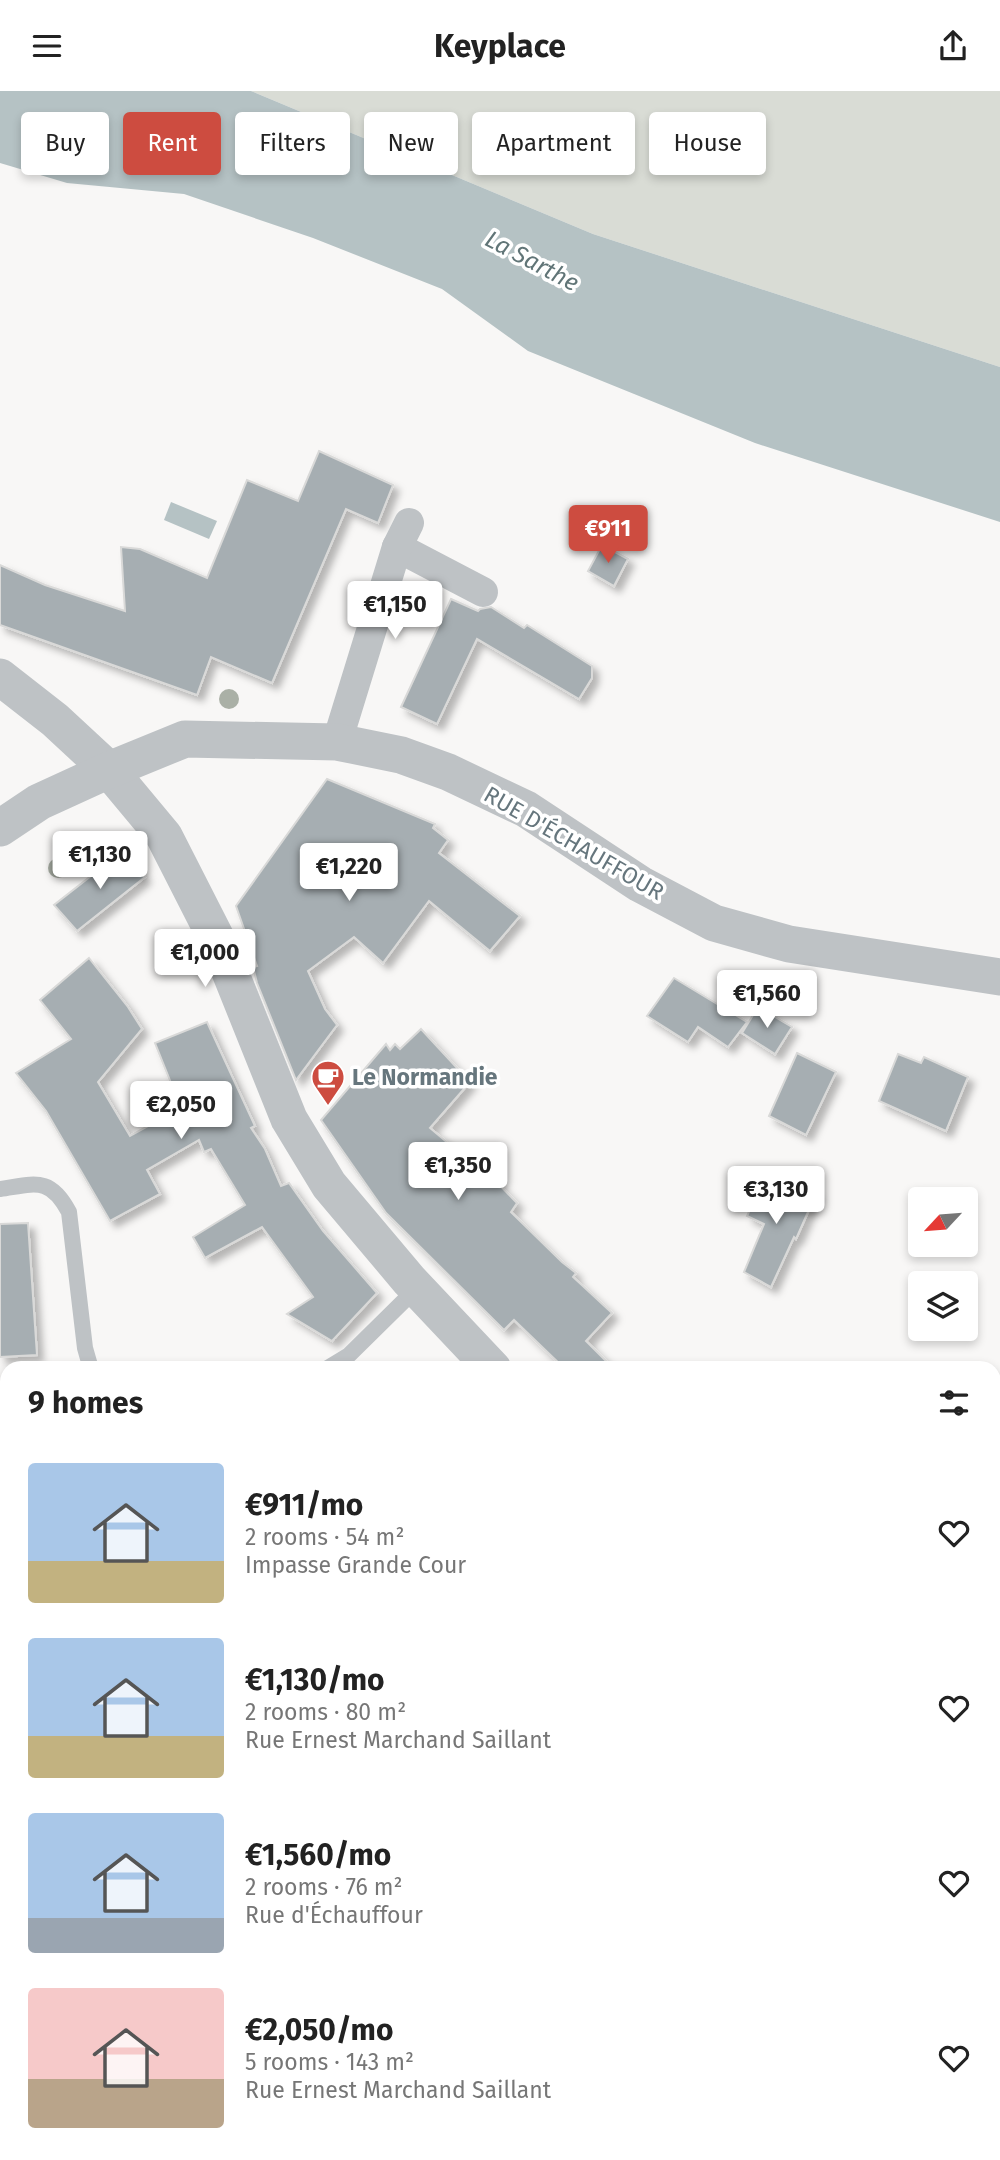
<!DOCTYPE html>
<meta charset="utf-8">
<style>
:root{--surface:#fff;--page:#f2f2f2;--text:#222;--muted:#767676;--accent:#cd4c40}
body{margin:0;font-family:"Fira Sans",sans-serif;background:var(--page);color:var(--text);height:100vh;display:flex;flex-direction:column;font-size:26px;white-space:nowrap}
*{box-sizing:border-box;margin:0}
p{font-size:23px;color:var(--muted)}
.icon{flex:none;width:38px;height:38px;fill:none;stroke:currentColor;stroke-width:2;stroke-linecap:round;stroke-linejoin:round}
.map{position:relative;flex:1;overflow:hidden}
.panel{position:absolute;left:0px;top:1270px;width:1001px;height:800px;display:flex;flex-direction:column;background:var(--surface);border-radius:21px 21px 0 0;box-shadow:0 4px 10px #0003}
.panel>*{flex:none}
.top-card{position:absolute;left:21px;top:21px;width:959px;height:63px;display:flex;gap:14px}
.needle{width:46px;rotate:244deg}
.controls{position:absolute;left:908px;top:1096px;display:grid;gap:14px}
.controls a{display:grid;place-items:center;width:70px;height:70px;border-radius:7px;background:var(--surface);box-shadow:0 4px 10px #0003;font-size:35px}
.price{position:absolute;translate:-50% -60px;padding:0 16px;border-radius:7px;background:#fff;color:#222;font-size:23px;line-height:46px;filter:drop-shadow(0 2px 4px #0008)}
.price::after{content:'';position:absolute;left:50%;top:42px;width:21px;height:16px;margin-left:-10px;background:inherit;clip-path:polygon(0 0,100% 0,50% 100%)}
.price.on{background:var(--accent);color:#fff}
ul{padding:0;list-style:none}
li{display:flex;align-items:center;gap:21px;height:175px;padding:0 28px}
li span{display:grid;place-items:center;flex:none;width:196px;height:140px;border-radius:7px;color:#555}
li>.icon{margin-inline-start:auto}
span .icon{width:84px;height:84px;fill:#fffc;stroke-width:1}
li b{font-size:30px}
h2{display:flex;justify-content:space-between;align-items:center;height:84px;padding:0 28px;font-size:30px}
.chip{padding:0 24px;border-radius:7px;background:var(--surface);box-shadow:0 4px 10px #0003;font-size:24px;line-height:63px}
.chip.on{background:var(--accent);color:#fff}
header{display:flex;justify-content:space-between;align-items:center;height:91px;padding:0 28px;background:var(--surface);font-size:32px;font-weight:700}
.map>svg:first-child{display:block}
</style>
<header><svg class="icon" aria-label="menu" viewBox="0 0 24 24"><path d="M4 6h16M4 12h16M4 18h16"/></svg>Keyplace<svg class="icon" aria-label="share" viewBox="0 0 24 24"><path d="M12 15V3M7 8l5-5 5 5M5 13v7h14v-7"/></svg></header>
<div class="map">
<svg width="1000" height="2069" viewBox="0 0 1000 2069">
<defs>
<filter id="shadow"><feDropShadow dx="6" dy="6" stdDeviation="3.5" flood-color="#0004"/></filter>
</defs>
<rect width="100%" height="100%" fill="#f8f7f6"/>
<!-- built -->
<polygon fill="#e6e7e6" points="994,1832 1000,1838 1000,2069 646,2069 640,2063 994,2063"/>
<!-- green -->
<g fill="#d9dcd5">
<polygon points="251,0 1000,0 1000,276 593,143"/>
<polygon points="303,2063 497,2063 505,2069 299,2069"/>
<polygon points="659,2063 755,2063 750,2069 665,2069"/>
</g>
<!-- water -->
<g fill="#b5c2c4">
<polygon points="0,0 251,0 593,143 1000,276 1000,431 755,352 528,260 442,198 313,147 184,103 67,92 0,72"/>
<polygon points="171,411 217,430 209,448 164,429"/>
</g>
<!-- building -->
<g fill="#a6aeb2" stroke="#d9d9d8" stroke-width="2" filter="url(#shadow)">
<polygon points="319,360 393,394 378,432 346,418 272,592 211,566 197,604 0,534 0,474 45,494 125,520 121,456 140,458 207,487 247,389 298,410"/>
<polygon points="602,454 628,468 614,495 588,480"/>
<polygon points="451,508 478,520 480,518 491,516 524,537 527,534 592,575 592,587 579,608 477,548 437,633 401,616"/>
<polygon points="327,688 435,733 433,737 448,749 439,762 520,825 490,860 429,810 383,872 354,846 308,880 325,918 337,934 296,989 257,892 253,876 257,875 236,815"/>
<polygon points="123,760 145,786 77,840 54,814"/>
<polygon points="89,867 128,916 142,938 98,991 130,1045 181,1017 155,952 207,931 255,1035 251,1037 265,1058 281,1095 289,1092 323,1140 377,1202 332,1250 287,1223 313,1206 262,1136 205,1167 193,1146 245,1114 211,1058 204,1061 199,1049 147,1079 160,1103 110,1130 46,1020 16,982 71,948 40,909"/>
<polygon points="674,887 747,931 728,956 698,936 688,951 647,925"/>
<polygon points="758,916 792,936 775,963 742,942"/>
<polygon points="421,938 470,991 430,1037 488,1086 490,1084 517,1112 511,1121 562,1171 576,1182 573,1186 612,1222 586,1250 614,1278 565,1278 514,1229 504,1239 386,1122 321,1029 386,953 390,959 395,953 400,958"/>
<polygon points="797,962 836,981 806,1044 769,1025"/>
<polygon points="898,963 921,972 924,966 968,986 946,1040 879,1010"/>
<polygon points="766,1085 816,1103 796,1148 794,1146 771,1196 744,1181 764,1133 747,1125"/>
<polygon points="28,1132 37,1264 0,1266 0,1133"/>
</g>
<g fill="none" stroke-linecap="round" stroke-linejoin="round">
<!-- service -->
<g stroke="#bec2c5" stroke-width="16">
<path d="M0,1098C35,1093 50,1085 69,1121L85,1257L91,1278"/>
<polyline points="326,1278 349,1264 417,1197"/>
<polyline points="0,1495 7,1493"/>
<polyline points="695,2063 701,2069"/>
</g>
<!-- minor -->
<g stroke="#bec2c5" stroke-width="30">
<polyline points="397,456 483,501"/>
<polyline points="337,651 397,456 409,432"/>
<polyline points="0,1900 7,1907"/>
<polyline points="0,1961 7,1954"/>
</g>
<!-- tertiary -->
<g stroke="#bec2c5" stroke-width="37">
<polyline points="0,586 55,629 109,679 164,745 218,851 289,1028 329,1094 409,1189 493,1278"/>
<polyline points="0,737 39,711 109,679 185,648 337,651 401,664 448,681 526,718 640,793 714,832 789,853 1000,886"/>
<polyline points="994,1774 1000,1780"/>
</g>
</g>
<!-- trees -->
<g fill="#aab0a6">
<circle cx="229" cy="608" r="10"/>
<circle cx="58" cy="777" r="10"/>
</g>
<!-- icons -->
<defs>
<symbol id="cafe-pin" viewBox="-11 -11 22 30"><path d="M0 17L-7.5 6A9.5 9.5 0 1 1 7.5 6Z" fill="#cd4c40" stroke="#fff"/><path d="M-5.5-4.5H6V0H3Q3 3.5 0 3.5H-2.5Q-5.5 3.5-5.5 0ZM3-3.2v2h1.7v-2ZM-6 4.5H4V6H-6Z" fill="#fff"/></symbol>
</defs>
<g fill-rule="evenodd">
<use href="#cafe-pin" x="309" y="967" width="38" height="52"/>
</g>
<g text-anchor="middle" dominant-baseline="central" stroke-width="7" stroke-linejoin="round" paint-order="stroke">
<!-- street labels -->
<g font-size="23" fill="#66767d" stroke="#fff">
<text transform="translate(574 752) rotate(30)">RUE D'ÉCHAUFFOUR</text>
</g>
<!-- poi labels -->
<g font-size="23" font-weight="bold" fill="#66767d" stroke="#fff" text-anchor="start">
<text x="352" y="986">Le Normandie</text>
</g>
<!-- water labels -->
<g font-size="24" font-style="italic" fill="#617577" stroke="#fff">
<text transform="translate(532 170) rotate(28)">La Sarthe</text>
</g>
</g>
</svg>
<div class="controls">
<a><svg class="needle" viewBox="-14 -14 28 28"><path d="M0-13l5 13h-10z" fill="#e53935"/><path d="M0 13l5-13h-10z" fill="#767676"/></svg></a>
<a><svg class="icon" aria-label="layers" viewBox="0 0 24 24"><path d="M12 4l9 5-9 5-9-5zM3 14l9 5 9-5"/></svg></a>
</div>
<b class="price on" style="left:608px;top:474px">€911</b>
<b class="price" style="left:395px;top:550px">€1,150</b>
<b class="price" style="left:100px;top:800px">€1,130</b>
<b class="price" style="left:349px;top:812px">€1,220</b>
<b class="price" style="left:205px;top:898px">€1,000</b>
<b class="price" style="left:767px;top:939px">€1,560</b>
<b class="price" style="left:181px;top:1050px">€2,050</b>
<b class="price" style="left:458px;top:1111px">€1,350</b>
<b class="price" style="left:776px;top:1135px">€3,130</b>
<div class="top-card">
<a class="chip">Buy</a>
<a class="chip on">Rent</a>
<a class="chip">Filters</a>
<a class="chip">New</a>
<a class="chip">Apartment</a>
<a class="chip">House</a>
</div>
<section class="panel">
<h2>9 homes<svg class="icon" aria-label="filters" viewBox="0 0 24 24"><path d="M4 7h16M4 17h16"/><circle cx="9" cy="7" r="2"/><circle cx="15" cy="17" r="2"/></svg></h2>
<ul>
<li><span style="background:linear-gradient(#a9c7e8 70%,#c2b280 0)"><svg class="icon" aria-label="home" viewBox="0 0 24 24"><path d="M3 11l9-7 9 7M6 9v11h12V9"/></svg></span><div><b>€911/mo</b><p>2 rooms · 54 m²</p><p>Impasse Grande Cour</p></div><svg class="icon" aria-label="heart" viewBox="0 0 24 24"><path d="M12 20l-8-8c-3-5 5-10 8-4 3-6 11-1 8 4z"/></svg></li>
<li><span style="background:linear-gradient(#a9c7e8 70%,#c2b280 0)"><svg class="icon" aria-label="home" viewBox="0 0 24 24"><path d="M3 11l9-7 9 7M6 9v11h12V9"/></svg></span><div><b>€1,130/mo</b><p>2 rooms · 80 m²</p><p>Rue Ernest Marchand Saillant</p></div><svg class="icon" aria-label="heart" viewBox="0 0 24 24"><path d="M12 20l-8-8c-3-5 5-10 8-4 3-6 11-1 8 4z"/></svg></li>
<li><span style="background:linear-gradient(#a9c7e8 75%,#9aa5b1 0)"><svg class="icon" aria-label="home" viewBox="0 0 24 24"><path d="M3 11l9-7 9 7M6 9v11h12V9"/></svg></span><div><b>€1,560/mo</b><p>2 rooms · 76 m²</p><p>Rue d'Échauffour</p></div><svg class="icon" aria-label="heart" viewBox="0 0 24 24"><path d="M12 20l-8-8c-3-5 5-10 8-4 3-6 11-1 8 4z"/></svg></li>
<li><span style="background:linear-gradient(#f6c9c9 65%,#b9a48a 0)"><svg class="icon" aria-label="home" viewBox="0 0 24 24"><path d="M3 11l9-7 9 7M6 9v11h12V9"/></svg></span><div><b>€2,050/mo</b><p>5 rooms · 143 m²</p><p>Rue Ernest Marchand Saillant</p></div><svg class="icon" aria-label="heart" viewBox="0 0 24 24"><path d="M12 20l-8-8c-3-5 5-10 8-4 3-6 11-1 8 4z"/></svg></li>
</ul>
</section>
</div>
